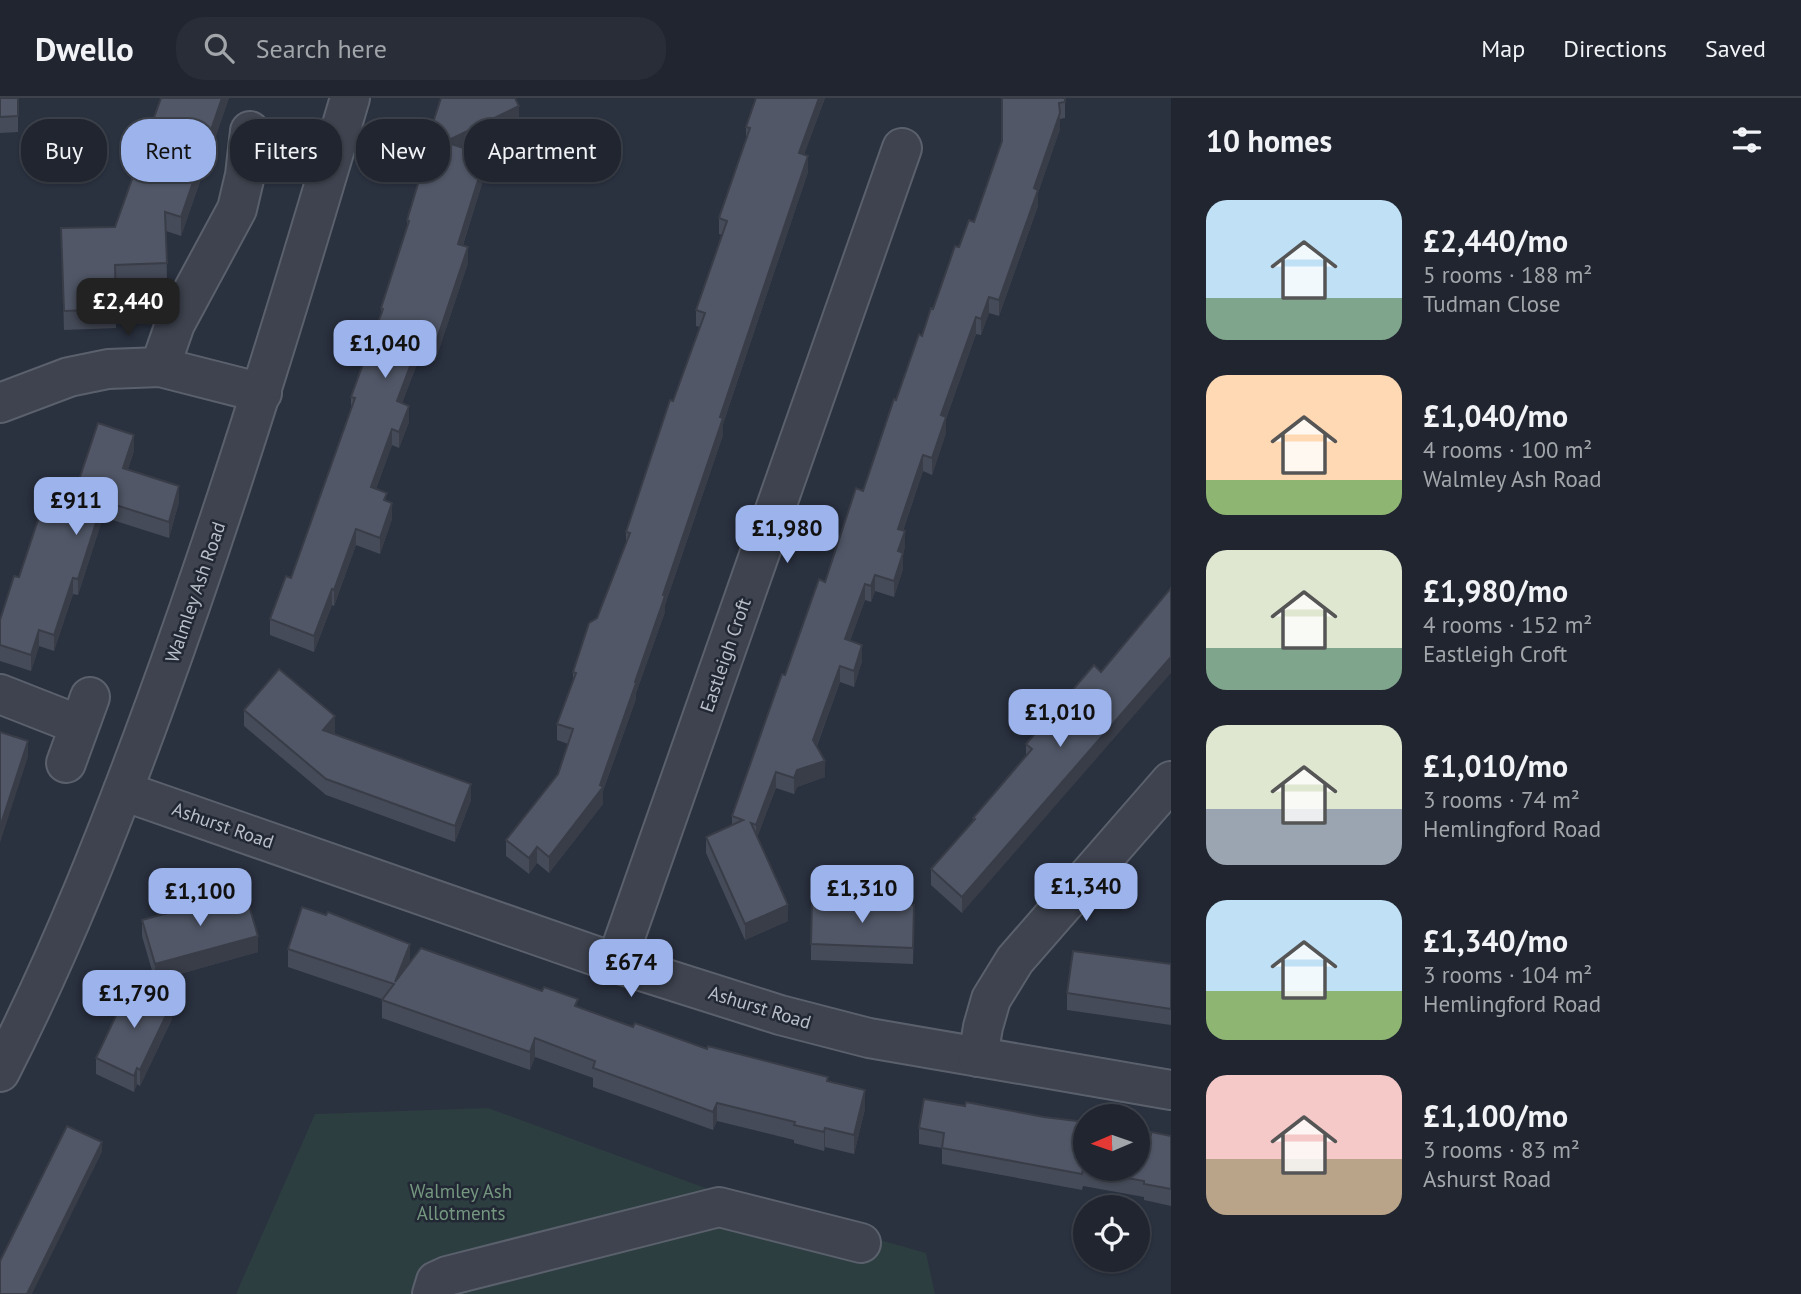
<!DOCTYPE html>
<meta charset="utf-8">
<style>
:root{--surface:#20252f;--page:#282d37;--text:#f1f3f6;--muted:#a2a5aa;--line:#3d424b;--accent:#9db3ec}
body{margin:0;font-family:"PT Sans",sans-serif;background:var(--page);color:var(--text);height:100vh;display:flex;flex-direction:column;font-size:26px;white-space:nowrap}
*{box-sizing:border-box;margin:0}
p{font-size:23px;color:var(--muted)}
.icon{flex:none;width:38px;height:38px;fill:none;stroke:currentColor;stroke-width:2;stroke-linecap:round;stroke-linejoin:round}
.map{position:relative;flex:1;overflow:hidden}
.sheet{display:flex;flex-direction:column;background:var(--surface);width:630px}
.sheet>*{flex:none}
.guide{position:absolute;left:21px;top:21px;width:665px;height:63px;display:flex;gap:14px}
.needle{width:46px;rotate:268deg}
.buttons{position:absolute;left:1073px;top:1006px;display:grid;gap:14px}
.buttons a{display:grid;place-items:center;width:77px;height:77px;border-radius:50%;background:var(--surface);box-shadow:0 2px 5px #0004,0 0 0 2px var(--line);font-size:35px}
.price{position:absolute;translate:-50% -60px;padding:0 16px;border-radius:14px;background:var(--accent);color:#111;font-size:23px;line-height:46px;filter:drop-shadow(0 2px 4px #0008)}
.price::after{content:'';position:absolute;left:50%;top:42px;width:21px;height:16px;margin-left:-10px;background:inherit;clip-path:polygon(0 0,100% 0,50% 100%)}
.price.current{background:#222;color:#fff}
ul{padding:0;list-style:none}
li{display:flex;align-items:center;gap:21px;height:175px;padding:0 35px}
li span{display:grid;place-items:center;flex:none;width:196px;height:140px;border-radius:21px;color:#555}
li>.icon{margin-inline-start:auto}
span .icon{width:84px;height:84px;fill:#fffc;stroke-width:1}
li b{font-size:30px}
h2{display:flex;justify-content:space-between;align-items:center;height:84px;padding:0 35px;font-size:30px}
.chip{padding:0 24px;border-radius:28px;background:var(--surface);box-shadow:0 2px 5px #0004,0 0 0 2px var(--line);font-size:24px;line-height:63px}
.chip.current{background:var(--accent);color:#111}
header{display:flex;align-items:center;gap:42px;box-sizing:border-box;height:98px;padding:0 35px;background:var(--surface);border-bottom:2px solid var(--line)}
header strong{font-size:33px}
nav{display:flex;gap:38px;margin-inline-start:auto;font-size:24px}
.search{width:490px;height:63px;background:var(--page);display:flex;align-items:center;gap:18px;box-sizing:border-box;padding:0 24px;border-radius:28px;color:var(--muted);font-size:26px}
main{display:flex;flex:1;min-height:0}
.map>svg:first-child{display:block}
</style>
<header>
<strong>Dwello</strong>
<div class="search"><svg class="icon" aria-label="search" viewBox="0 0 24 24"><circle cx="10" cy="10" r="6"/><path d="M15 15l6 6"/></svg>Search here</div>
<nav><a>Map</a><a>Directions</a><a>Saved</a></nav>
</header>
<main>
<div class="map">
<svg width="1171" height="1196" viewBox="0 0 1171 1196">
<rect width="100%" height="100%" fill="#2a313f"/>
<!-- green -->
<polygon fill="#2d3e41" points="488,1010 735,1101 926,1155 935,1196 236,1196 315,1016"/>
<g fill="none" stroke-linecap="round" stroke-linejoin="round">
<defs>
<g id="minor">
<polyline points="160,269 175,226 237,111 245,77 250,33"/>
<polyline points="0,305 69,279 108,271 160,269 262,295"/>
<polyline points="0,596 79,627"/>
<polyline points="66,665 90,599"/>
<polyline points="123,693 616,865 780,917 869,940 1171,992"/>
<polyline points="616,865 902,50"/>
<polyline points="978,959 983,929 991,901 1015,862 1171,683"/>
<path d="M0,974C61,854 110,730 156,604C229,404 290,203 350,0"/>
<polyline points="432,1196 436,1183 447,1178 719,1109 861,1145"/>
</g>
</defs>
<!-- minor casing -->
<use href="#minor" stroke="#5b616c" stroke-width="42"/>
<!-- minor -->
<use href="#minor" stroke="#3e434f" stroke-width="38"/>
</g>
<!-- wall -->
<g fill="#464b59">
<polygon points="0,0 18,0 18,34 0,35"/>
<polygon points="161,0 229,0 181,138 166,133 167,184 115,186 116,230 64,232 61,130 115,129"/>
<polygon points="825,0 804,56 808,74 723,326 723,337 665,507 665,514 636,595 636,601 603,693 603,706 549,775 537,765 529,776 506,758 506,742 558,676 568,646 557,642 557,626 573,585 573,574 597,520 626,447 626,434 700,229 696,228 696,212 722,137 719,136 719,120 746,42 746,29"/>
<polygon points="1065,0 1065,20 1060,21 1060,31 1038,95 1038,108 999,218 989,215 981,237 976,236 946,321 946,335 932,377 923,373 903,433 905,449 903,455 903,471 894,499 875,493 871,504 865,502 850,543 862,563 854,589 840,584 817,648 825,679 797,689 794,696 776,690 757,739 788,823 745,842 706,755 706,739 732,727 732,718 785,577 863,393 896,302 922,238 959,149 974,124 1002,44"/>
<polygon points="516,2 519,24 466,50 486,73 463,147 468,165 435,263 420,258 402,305 409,324 399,350 392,347 376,391 387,403 392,421 380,456 356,447 334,508 332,507 314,554 270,537 270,521 291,480 351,310 351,299 381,219 381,210 407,131 407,122 430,48 430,34"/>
<polygon points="134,353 128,371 179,404 169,440 103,419 78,497 73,496 54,553 39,548 31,573 0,563 0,522 19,479 70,409"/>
<polygon points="1094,567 962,815 931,787 931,771 973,724 973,720 1026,658 1026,646"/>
<polygon points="244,612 335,634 334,636 471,702 455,744 326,697 244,628"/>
<polygon points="142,822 258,854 155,883 142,838"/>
<polygon points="914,823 913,866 811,862 811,846"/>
<polygon points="288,851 410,864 409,867 578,909 633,929 707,951 828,983 865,1011 854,1056 825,1049 824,1053 794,1045 794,1042 717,1023 713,1032 593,989 593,980 535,959 530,972 382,920 382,901 288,869"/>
<polygon points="1157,865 1171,866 1171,927 1067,912 1067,895"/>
<polygon points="172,921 140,988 137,986 134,994 96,976 96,960"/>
<polygon points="965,1008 1044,1019 1151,1037 1171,1038 1171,1108 1144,1102 1144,1099 1083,1088 1082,1092 942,1066 942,1050 919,1046 919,1030"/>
</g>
<!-- shaded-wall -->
<g fill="#393d48">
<polygon points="222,0 229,0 181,138 181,119"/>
<polygon points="819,0 825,0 799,71 799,55"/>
<polygon points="519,8 519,24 451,57 451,41"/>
<polygon points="1060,15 1060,31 1038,95 1038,108 999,218 999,202 1034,90"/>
<polygon points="486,57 486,73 458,162 458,146"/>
<polygon points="808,58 808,74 723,326 723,337 665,507 665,514 636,595 636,601 603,693 603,706 549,775 549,759 600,687 635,584 720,319"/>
<polygon points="468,149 468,165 435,263 435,247"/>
<polygon points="989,199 989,215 981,237 981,221"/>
<polygon points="976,219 976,236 946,321 946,335 932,377 932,360 941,317"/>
<polygon points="420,242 420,258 397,319 397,303"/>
<polygon points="409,308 409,324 399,350 399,334"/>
<polygon points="392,331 392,347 371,405 371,389"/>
<polygon points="134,337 134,353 123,386 123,370"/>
<polygon points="923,357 923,373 898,447 898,431"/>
<polygon points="179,388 179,404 169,440 169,424"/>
<polygon points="103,403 103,419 78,497 78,481"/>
<polygon points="392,405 392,421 380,456 380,440"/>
<polygon points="356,431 356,447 334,508 334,492"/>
<polygon points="905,433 905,449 898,469 898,453"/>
<polygon points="903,455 903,471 894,499 894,483"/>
<polygon points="875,477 875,493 871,504 871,488"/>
<polygon points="73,480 73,496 54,553 54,537"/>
<polygon points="865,486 865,502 845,557 845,541"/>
<polygon points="332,491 332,507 314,554 314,538"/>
<polygon points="39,532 39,548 31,573 31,557"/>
<polygon points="862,547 862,563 854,589 854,573"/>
<polygon points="1171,559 1171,575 962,815 962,799"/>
<polygon points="840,568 840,584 813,658 813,642"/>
<polygon points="335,618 335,634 323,648 323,632"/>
<polygon points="28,643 28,659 0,745 0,729"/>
<polygon points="825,663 825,679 797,689 794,696 794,680 797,672"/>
<polygon points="776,674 776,690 756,743 756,727"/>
<polygon points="471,686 471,702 455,744 455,728"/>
<polygon points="537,749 537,765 529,776 529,760"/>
<polygon points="788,807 788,823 745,842 745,826"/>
<polygon points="258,838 258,854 155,883 155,866"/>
<polygon points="410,846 410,864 395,903 395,884"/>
<polygon points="172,905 172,921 140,988 140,972"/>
<polygon points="535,940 535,959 530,972 530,954"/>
<polygon points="137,970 137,986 134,994 134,978"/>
<polygon points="865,992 865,1011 854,1056 854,1037"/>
<polygon points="717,1005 717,1023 713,1032 713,1014"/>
<polygon points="825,1030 825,1049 824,1053 824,1034"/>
<polygon points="102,1044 102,1054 32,1196 27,1196"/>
</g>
<!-- building -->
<g fill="#515767" stroke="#393d48" stroke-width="2">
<polygon points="0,0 18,0 18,18 0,19"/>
<polygon points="161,0 222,0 181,119 165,114 167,165 115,167 116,211 64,213 61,130 115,129"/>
<polygon points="441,0 515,0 519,8 451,41 430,34"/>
<polygon points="756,0 819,0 799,55 808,58 720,319 723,320 663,497 665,498 635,584 636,585 600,687 603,689 549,759 537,749 529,760 506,742 558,676 573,631 557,626 576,575 573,574 589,525 597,520 630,435 626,434 670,302 673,303 705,215 696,212 727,123 719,120 750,30 746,29"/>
<polygon points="1002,0 1065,0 1065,4 1059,5 1060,15 1034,90 1038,92 999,202 989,199 981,221 976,219 941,317 946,319 932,360 923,357 898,431 905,433 898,453 903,455 894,483 875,477 871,488 865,486 845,541 862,547 854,573 840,568 813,642 825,663 797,672 794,680 776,674 756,727 751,725 788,807 745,826 706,739 743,722 732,718 782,576 785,577 819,481 825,484 856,390 863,393 894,301 896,302 919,236 922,238 931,210 933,211 955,148 959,149 969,122 974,124 1002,43"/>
<polygon points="432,40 486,57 458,146 468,149 435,247 420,242 397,303 409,308 399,334 392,331 371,389 387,395 384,402 392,405 380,440 356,431 334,492 332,491 314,538 270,521 286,478 291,480 355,300 351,299 383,211 381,210 409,123 407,122"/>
<polygon points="98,325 134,337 123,370 179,388 169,424 103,403 78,481 73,480 54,537 39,532 31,557 0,547 0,522 14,478 19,479 45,401 70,409"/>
<polygon points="1171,490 1171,559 962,799 931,771 975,721 973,720 1032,651 1026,646 1094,567 1101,574"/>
<polygon points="279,571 335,618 323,632 471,686 455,728 326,681 244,612"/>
<polygon points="0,634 28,643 0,729"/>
<polygon points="245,794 258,838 155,866 142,822"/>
<polygon points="812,803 914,807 913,850 811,846"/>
<polygon points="302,809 326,817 328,814 410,846 395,884 421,850 542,893 544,889 578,901 575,908 633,929 635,925 707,951 708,948 828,979 827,983 865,992 854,1037 825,1030 824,1034 794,1027 795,1024 717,1005 713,1014 593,970 595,963 535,940 530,954 382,902 394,886 288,851"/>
<polygon points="1073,853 1171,866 1171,911 1067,895"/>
<polygon points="131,886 172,905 140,972 137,970 134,978 96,960"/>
<polygon points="924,1001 965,1008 966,1004 1044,1019 1085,1024 1085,1071 1138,1071 1138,1034 1151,1037 1151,1034 1171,1038 1171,1091 1144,1086 1144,1083 1083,1072 1082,1076 942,1050 944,1035 919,1030"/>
<polygon points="67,1028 102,1044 27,1196 0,1196 0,1163"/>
</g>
<g text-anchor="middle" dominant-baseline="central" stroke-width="5" stroke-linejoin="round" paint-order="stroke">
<!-- street labels -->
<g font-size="19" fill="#babfc9" stroke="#222834">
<text transform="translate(195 494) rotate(-71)">Walmley Ash Road</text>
<text transform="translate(725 557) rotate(-71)">Eastleigh Croft</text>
<text transform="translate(223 727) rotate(19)">Ashurst Road</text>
<text transform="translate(760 909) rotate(17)">Ashurst Road</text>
</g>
<!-- park labels -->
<g font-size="19" fill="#759780" stroke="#222834">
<text x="461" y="1093">Walmley Ash<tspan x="461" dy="22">Allotments</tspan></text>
</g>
</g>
</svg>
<div class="buttons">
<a><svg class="needle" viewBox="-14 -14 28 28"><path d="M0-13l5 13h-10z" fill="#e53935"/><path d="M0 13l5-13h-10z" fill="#a2a5aa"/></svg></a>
<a><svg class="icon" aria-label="locate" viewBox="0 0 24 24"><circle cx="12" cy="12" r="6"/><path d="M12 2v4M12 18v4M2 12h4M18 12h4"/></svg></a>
</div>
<b class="price current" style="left:128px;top:240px">£2,440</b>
<b class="price" style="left:385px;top:282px">£1,040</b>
<b class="price" style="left:76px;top:439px">£911</b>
<b class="price" style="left:787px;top:467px">£1,980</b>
<b class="price" style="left:1060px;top:651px">£1,010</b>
<b class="price" style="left:1086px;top:825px">£1,340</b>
<b class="price" style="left:862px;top:827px">£1,310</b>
<b class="price" style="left:200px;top:830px">£1,100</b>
<b class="price" style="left:631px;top:901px">£674</b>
<b class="price" style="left:134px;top:932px">£1,790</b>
<div class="guide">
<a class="chip">Buy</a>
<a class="chip current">Rent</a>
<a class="chip">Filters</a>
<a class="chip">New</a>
<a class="chip">Apartment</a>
</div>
</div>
<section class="sheet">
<h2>10 homes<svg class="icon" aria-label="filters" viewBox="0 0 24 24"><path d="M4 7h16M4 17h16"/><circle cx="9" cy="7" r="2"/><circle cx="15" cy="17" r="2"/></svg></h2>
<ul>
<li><span style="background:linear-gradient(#bfe0f5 70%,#7fa58c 0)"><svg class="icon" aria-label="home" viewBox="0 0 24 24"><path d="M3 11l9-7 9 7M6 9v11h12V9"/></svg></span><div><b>£2,440/mo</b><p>5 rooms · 188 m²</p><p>Tudman Close</p></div></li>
<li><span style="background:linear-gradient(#ffd9b3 75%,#8fb573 0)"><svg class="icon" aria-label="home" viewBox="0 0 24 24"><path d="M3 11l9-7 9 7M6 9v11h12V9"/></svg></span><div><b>£1,040/mo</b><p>4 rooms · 100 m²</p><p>Walmley Ash Road</p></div></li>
<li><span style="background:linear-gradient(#dfe7d0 70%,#7fa58c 0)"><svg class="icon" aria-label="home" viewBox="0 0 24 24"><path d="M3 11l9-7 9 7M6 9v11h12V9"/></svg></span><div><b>£1,980/mo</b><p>4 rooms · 152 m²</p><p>Eastleigh Croft</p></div></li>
<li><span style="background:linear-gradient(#dfe7d0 60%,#9aa5b1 0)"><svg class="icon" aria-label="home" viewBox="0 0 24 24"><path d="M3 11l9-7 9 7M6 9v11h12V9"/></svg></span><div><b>£1,010/mo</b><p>3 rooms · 74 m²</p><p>Hemlingford Road</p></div></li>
<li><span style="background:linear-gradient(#bfe0f5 65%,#8fb573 0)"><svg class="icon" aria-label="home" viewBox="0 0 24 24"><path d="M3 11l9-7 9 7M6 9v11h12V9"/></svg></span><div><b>£1,340/mo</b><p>3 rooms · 104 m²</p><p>Hemlingford Road</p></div></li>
<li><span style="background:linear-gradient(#f6c9c9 60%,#b9a48a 0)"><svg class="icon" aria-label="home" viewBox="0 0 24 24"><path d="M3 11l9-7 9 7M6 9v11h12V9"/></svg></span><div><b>£1,100/mo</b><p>3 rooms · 83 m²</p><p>Ashurst Road</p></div></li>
</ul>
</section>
</main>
